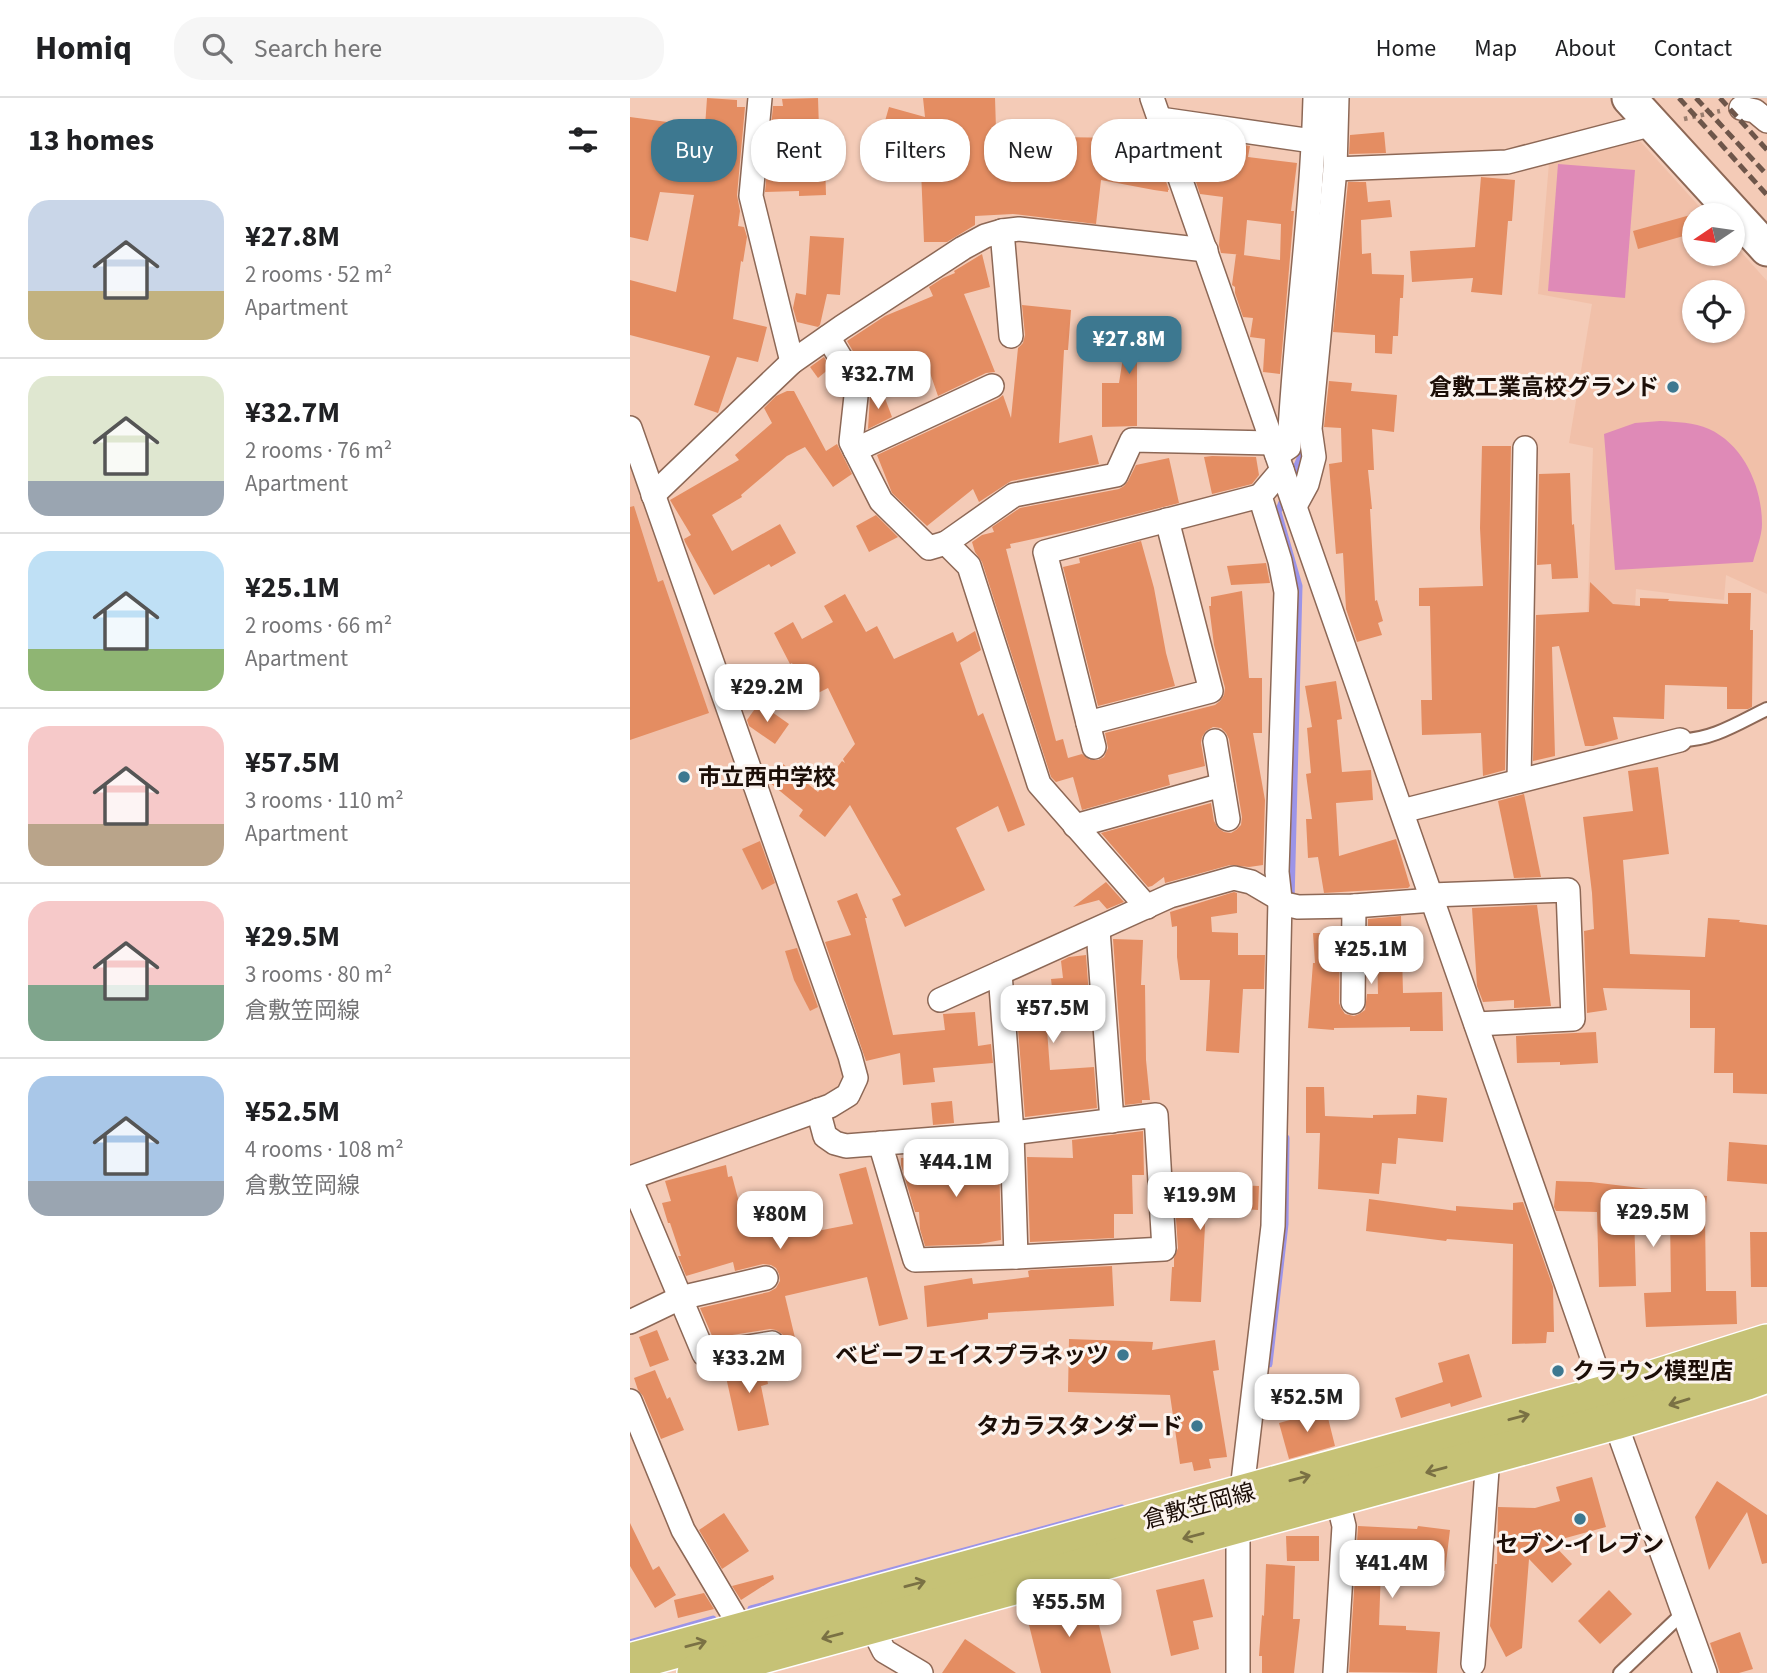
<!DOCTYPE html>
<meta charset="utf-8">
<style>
:root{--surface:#fff;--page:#f6f6f6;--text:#202124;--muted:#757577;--line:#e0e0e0;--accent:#3d7890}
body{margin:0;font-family:"Source Sans 3","Noto Sans JP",sans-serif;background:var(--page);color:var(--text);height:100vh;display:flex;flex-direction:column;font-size:26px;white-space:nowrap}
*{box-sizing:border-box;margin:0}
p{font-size:23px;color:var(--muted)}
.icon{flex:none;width:38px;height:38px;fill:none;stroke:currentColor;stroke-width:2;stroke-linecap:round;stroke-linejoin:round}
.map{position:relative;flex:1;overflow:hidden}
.sheet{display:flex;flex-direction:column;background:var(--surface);width:630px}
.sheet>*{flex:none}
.hud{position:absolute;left:21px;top:21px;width:665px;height:63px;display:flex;gap:14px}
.needle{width:46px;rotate:257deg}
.fabs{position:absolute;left:1052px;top:105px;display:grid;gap:14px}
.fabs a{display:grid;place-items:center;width:63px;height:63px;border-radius:50%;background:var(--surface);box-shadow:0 2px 5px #0004;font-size:35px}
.price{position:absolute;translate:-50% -60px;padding:0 16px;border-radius:14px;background:#fff;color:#222;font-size:23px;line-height:46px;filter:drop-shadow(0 2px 4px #0008)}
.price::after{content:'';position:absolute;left:50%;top:42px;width:21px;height:16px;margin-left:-10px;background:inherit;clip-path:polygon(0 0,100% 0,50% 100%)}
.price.active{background:var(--accent);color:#fff}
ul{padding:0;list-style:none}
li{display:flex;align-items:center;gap:21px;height:175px;padding:0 28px}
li+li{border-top:2px solid var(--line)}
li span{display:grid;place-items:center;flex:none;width:196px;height:140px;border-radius:21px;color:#555}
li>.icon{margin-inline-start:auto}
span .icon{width:84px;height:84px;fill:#fffc;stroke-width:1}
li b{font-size:30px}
h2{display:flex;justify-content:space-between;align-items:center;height:84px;padding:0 28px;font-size:30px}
.pill{padding:0 24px;border-radius:28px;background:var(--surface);box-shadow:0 2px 5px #0004;font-size:24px;line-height:63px}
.pill.active{background:var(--accent);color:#fff}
header{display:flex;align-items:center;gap:42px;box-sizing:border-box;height:98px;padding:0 35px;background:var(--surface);border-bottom:2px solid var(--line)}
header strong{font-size:33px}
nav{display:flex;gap:38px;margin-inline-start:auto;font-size:24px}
.search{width:490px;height:63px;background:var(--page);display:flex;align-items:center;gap:18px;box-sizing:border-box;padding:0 24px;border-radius:28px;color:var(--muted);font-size:26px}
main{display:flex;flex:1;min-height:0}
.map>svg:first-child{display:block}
</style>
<header>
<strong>Homiq</strong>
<div class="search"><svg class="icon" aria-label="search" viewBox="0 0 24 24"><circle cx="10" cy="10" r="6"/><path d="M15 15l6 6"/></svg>Search here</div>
<nav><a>Home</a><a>Map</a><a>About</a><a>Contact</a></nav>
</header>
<main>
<section class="sheet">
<h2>13 homes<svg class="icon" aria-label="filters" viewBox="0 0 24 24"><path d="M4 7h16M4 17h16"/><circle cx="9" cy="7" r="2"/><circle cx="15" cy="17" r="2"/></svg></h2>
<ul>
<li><span style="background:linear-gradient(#c9d6e8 65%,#c2b280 0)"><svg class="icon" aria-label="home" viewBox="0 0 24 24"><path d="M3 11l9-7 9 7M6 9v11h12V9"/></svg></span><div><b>¥27.8M</b><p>2 rooms · 52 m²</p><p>Apartment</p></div></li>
<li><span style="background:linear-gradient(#dfe7d0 75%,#9aa5b1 0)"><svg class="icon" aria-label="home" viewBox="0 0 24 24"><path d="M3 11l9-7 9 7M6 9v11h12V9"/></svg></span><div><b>¥32.7M</b><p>2 rooms · 76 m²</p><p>Apartment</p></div></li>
<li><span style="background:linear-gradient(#bfe0f5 70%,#8fb573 0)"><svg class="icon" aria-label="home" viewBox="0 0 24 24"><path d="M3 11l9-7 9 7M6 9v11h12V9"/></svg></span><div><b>¥25.1M</b><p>2 rooms · 66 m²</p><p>Apartment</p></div></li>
<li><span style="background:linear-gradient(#f6c9c9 70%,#b9a48a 0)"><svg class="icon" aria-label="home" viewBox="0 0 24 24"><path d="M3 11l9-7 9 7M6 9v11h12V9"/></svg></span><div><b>¥57.5M</b><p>3 rooms · 110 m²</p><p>Apartment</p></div></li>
<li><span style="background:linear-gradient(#f6c9c9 60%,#7fa58c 0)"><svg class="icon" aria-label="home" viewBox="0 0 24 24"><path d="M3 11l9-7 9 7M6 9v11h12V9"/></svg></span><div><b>¥29.5M</b><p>3 rooms · 80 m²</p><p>倉敷笠岡線</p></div></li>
<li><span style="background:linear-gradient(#a9c7e8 75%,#9aa5b1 0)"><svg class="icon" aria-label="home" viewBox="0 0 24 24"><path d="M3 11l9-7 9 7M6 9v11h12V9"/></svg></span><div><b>¥52.5M</b><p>4 rooms · 108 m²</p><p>倉敷笠岡線</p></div></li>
</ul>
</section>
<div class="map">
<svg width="1137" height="1575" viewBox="0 0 1137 1575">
<rect width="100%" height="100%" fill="#f4cbb7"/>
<!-- built -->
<g fill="#f1c0a9" fill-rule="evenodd">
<path d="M1009,42L1077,117H1064V156H1102L1103,145L1137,183V496L1096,477L1094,502L1006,491L1002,562L956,560L963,350L939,345L962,206L908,196L919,65ZM1064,194H1102V233H1064Z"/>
<polygon points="0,368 218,991 0,1070"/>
</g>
<!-- grass -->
<g fill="#df8ab7">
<polygon points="928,66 1005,72 995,200 918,193"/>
<path d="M1030,323C1046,324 1064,324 1079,331C1114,347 1132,389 1132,426C1132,438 1126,452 1123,464L985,472L974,336L1005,325Z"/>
</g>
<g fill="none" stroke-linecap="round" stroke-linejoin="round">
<!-- stream -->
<g stroke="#9c94e8" stroke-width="7">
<polyline points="692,78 694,48"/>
<polyline points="662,380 671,358 669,344"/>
<polyline points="655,397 648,414 669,488 661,804"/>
<polyline points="639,1266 655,1126 656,1040"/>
<polyline points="121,1511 492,1410"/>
<polyline points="0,1545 83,1521"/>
</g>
</g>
<!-- building -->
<g fill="#e48d62">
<polygon points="77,0 107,2 107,9 115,9 107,97 110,113 108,128 114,129 117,139 113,164 111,163 103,221 137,229 128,264 107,259 88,315 64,307 80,258 0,237 0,182 46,194 64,97 30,94 18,143 0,139 0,19 75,29"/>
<polygon points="188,0 190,62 195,62 196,97 169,98 169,93 135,94 143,8 153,8 152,1"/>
<polygon points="293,0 365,0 366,31 422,37 421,39 500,40 500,42 510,44 508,55 516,57 514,72 533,75 539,92 538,92 538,94 524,92 471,82 466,126 383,116 345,118 345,127 317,144 294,144 290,48 251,37 259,9 295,19"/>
<polygon points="754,34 756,55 719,56 720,37"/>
<polygon points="601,45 620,48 618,59 667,65 661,113 664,113 650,276 633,274 635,241 620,239 623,220 613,219 605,195 605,189 602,187 606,156 650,162 651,126 617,122 614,157 591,155 589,147 593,99 570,96 564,78 566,78 568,61 598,65"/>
<polygon points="851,79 885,82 882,123 878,123 872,197 841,194 843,180 782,184 780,153 845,149"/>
<polygon points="718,84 736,84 738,104 760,102 762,119 731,122 732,156 741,155 742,176 774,177 773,200 770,200 768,238 763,238 762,256 745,255 745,237 703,234"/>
<polygon points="1064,116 1064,135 1008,151 1003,133"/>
<polygon points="180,138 214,140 210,197 197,196 190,227 188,229 167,224 163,210 166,195 176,197"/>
<polygon points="352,156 360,189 334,196 365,274 356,275 308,298 299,272 246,289 236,257 227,260 217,243 255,218 303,198 299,189 313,180 325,175 324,173"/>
<polygon points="392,207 441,212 438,252 434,252 429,345 462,337 469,366 381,383 349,404 343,391 297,428 262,395 247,357 368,301 373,297 381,320 388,250 393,245 395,237"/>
<polygon points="499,221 529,226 523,263 507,260 507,328 472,329 472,285 489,285"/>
<polygon points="194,259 200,270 188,280 180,269"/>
<polygon points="699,283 722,285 721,293 767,297 764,334 742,331 744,372 738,372 742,411 740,411 745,503 747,502 753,523 748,525 752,537 727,544 716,511 713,455 706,456 699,366 712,364 711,330 694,329"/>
<polygon points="157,293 164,293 196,353 207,346 222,376 203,389 175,349 157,358 111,397 112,399 82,417 102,453 150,426 166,455 141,469 139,466 84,497 55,444 54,441 61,437 40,402 109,362 105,357 142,325 134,310 146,298"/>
<polygon points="253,295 262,319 238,331 240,299"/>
<polygon points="852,348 881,348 875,672 853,678 851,635 792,637 791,602 802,602 800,508 789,508 789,490 853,488 850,430"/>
<polygon points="582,358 626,359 629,377 622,386 582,396 574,359"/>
<polygon points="539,360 549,405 444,432 380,446 381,450 376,451 426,643 433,641 438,660 452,656 460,662 468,662 474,659 478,650 475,635 585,607 590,603 594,597 595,590 584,547 579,508 581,508 581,499 612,493 619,580 632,580 632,635 623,635 635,702 633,767 619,769 600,767 535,785 534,779 522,788 518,789 471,735 581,705 584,723 588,730 594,734 601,735 606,732 611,727 612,719 599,641 596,635 591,630 583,629 576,633 572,639 571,645 575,668 538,677 540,687 452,712 443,679 426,684 421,679 352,464 345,454 342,444 352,437 364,434 362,429 390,410 489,391 494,388 498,383 506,367"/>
<polygon points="940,375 942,427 944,426 948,480 922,481 921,466 907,467 909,376"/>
<polygon points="4,408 28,484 33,482 79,615 0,642 0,409"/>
<polygon points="246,417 268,439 239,454 226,428"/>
<polygon points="511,443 524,490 536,555 545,588 468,608 433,469 450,465 449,460"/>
<polygon points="636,465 640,485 601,487 597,468"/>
<polygon points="960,484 983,506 1010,508 1010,500 1039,501 1038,503 1098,506 1098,495 1121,495 1120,532 1123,532 1122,609 1118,611 1097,611 1097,589 1035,587 1034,621 983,619 988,641 963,648 955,648 929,548 922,549 925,658 903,663 906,517 959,514"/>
<polygon points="215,496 236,534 247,528 264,561 323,534 327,544 345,533 351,552 330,565 348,618 353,615 395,727 378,734 368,708 326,730 355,792 275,829 262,801 271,797 220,707 195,739 169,718 173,712 139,684 153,666 188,694 212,663 215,665 213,661 225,646 198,590 180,599 162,565 160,566 144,535 163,524 172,541 203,524 194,508"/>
<polygon points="706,583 712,621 707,622 712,674 741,672 743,702 706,705 709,758 766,741 780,788 778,790 694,795 688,759 678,760 676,721 682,721 676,676 681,675 677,630 682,629 675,588"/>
<polygon points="129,605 159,626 145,646 119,628 117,622"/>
<polygon points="1028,669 1039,756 993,762 1000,856 1075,859 1078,820 1110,822 1109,824 1137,827 1137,996 1103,995 1103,975 1084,975 1085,930 1060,930 1060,892 973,890 977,912 957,915 954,833 964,831 962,795 953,719 1003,713 998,673"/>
<polygon points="894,696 911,779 884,780 868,703"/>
<polygon points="130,743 145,785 132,792 112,751"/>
<polygon points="476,784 494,804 477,811 469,802 443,809"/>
<polygon points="604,794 607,795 607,815 581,819 582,834 608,835 608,857 635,857 634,891 613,891 609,955 576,953 580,882 550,882 547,859 547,828 542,829 540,814"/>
<polygon points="227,795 237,820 235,820 263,937 315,932 313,916 345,914 348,948 361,946 363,965 303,970 305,984 273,987 270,955 236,963 195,844 221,837 207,803"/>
<polygon points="907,807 921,908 884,910 884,902 853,904 847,888 842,810"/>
<polygon points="771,818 773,895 812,894 813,933 780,933 780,929 704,930 704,932 678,930 683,865 685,865 683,835 710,835 709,905 711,910 715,916 724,918 729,916 735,912 737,896 748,896 747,851 738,852 738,821"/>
<polygon points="483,841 513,842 511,887 515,887 516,962 520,1002 512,1002 512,1005 495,1007"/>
<polygon points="167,850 188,909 180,913 164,882 155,853"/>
<polygon points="456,857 460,912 416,918 420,972 464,969 467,1010 395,1019 385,893 422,890 421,881 433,880 431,863 439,859"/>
<polygon points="966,934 968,965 930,967 930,964 887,965 886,938"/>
<polygon points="676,989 694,989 695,1018 743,1020 743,1017 786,1016 787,997 817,1000 813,1044 768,1040 766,1066 752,1065 749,1096 688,1091 690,1035 676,1035"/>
<polygon points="322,1003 324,1025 303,1027 301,1005"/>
<polygon points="513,1033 514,1077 502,1077 503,1116 484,1116 484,1140 400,1144 397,1059 443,1060 442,1042"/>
<polygon points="1099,1044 1137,1047 1137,1086 1097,1083"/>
<polygon points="364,1058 369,1058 371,1142 349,1146 295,1148 290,1131 289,1114 285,1114 271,1067 271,1060"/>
<polygon points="96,1067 98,1079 102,1078 110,1108 117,1106 123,1124 173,1114 177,1135 223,1126 209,1076 236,1069 278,1221 249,1228 237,1179 155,1198 166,1244 155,1247 156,1242 152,1236 146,1232 140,1231 83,1240 70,1210 139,1194 146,1190 150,1183 149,1176 146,1170 141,1167 133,1166 105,1173 103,1164 56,1178 48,1158 51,1158 40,1125 38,1125 32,1105 41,1103 35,1083"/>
<polygon points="548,1083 566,1084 566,1089 604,1090 604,1087 629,1088 628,1112 576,1109 571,1204 540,1203 542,1169 544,1169 544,1160 548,1150 546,1121"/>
<polygon points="926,1083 961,1084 1077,1098 1075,1118 1076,1193 1106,1193 1107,1226 1016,1229 1014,1195 1041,1194 1040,1117 1004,1113 1006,1188 969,1189 967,1114 926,1113 924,1109"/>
<polygon points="739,1101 826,1113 826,1108 883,1112 883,1105 893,1104 923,1189 924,1234 917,1234 916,1245 882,1246 883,1146 817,1141 816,1143 736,1133"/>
<polygon points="1120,1134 1137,1134 1137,1189 1121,1189"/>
<polygon points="482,1168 484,1208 358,1215 358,1221 297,1229 294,1188 342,1180 343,1186 399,1179 398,1173 401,1172"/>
<polygon points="27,1232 39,1262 20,1269 9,1239"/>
<polygon points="439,1241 523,1244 522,1252 585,1242 589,1272 583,1273 597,1359 579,1361 581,1370 564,1373 562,1364 550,1366 540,1297 438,1294"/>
<polygon points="839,1256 852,1299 821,1309 820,1305 771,1320 765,1300 813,1284 808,1265"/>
<polygon points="133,1261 138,1286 131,1288 139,1327 108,1333 96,1279 112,1276 110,1264"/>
<polygon points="25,1272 37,1301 40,1299 54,1332 31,1341 13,1298 8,1292 4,1280"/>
<polygon points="696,1312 705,1348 659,1361 649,1325"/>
<polygon points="962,1379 976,1429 921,1444 942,1466 922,1485 899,1461 892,1550 876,1559 860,1528 865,1466 867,1466 868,1409 905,1410 930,1403 926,1389"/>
<polygon points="1087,1383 1137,1417 1137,1465 1132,1466 1117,1414 1079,1472 1065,1419"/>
<polygon points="94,1415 119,1453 92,1471 69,1432"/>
<polygon points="0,1425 23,1472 29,1468 46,1497 25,1510 0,1468"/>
<polygon points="728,1428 787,1431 788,1428 820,1432 815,1473 755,1466 755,1471 751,1471 749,1527 776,1528 776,1532 810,1534 807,1575 719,1574"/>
<polygon points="656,1438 689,1438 689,1463 657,1463"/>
<polygon points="636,1466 665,1468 663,1521 670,1521 664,1575 632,1575 632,1558 629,1558 632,1517 634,1518"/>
<polygon points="143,1477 144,1481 111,1502 102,1488"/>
<polygon points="574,1481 583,1519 563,1523 569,1551 541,1558 526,1492"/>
<polygon points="979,1492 1002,1516 970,1546 948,1523"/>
<polygon points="74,1495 84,1511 48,1520 44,1502"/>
<polygon points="462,1499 481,1575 411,1575 396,1515"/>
<polygon points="1110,1534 1123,1571 1109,1575 1090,1575 1080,1545"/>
<polygon points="335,1541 386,1575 312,1575"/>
</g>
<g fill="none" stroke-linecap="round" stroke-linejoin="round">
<defs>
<g id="lane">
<path d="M1050,642C1081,643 1110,624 1137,611"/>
<polyline points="990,1575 1053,1515"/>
</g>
<g id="street">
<polyline points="130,0 121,98 162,264"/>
<polyline points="522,0 975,1296 1075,1575"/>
<polyline points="1111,10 1125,13 1137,23"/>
<polyline points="530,21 696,45"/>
<polyline points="705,71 877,64 1023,26"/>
<polyline points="372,133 381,238"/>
<polyline points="198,239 225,284 226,298 221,344 251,403 299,450 316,445"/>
<polyline points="0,330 220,958 226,980 218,997 200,1008 0,1080"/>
<polyline points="225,352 362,288"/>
<path d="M647,357L659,349C665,232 682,117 685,0"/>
<polyline points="23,397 162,264 212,229 333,150 355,138 372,133 389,131 576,152"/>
<polyline points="665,408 677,386 684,359 680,331 705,71 707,0"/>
<polyline points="458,625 581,593 537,422"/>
<polyline points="585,643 598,721"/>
<polyline points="464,649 415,454 630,398"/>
<polyline points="889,683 895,350"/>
<polyline points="772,713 1050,642"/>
<polyline points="445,728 592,687"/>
<polyline points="801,797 938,792 943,921 846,926"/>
<polyline points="517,809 409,686 339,468 316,445 384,397 486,377 502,342 643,345"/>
<polyline points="468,832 482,1023"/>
<polyline points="370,875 382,1035 386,1159"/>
<polyline points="310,902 540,798 604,780 621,784 650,801 655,806 668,809 724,808 803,802"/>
<polyline points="723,904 724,808"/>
<polyline points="188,1012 195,1038 205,1045 216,1048 382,1035 526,1017 534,1151 386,1159 285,1162 250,1045"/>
<polyline points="0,1080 74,1256 142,1245"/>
<polyline points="0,1224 50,1200 136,1180"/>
<polyline points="0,1303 53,1432 113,1533"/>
<polyline points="238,1515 241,1527 254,1553 291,1575"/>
<polyline points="843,1566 858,1358"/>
<polyline points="608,1575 608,1426 643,1128 650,801 647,774 656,494 650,463 630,398 652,372"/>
<polyline points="705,1575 714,1428 707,1399"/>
</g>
<polyline id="secondary" points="999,0 1137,151"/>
<g id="primary">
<polyline points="0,1564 975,1296 1137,1245"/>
<polyline points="66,1575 985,1323 1117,1283 1137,1276"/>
</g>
</defs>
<!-- lane casing -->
<use href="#lane" stroke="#8d6856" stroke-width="16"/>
<!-- street casing -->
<use href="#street" stroke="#8d6856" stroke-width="26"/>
<!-- secondary casing -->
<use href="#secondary" stroke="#8d6856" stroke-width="37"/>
<!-- primary casing -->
<use href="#primary" stroke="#fff" stroke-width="40"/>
<!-- path -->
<polyline stroke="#9a7d6e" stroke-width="4.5" stroke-dasharray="3.5 5" stroke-linecap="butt" points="1054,21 1090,13"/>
<!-- lane -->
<use href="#lane" stroke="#fff" stroke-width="12"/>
<!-- street -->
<use href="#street" stroke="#fff" stroke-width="23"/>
<!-- secondary -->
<use href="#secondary" stroke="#fff" stroke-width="33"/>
<!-- primary -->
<use href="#primary" stroke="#c6c276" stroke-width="37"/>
<!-- rail -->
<g stroke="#6e564a" stroke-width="5" stroke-dasharray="10 5" stroke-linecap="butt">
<polyline points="1049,0 1137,97"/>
<polyline points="1066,0 1137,77"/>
<polyline points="1090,0 1137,52"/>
</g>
</g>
<!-- one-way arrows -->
<defs><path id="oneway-shaft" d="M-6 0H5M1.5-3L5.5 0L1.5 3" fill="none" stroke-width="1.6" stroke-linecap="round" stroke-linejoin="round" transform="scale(1.75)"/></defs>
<g stroke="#7a7144">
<use href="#oneway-shaft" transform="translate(1049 1304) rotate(163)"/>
<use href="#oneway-shaft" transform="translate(889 1319) rotate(-15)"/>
<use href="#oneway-shaft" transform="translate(806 1372) rotate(165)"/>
<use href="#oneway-shaft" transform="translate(670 1380) rotate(-15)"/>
<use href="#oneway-shaft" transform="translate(563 1438) rotate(165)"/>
<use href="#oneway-shaft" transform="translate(285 1486) rotate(-15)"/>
<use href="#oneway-shaft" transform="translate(202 1538) rotate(165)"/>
<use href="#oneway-shaft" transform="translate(66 1546) rotate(-15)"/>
</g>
<!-- markers -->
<g fill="#3d7890" stroke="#fcf4ef" stroke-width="2.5">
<circle cx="1043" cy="289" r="7"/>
<circle cx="54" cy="679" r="7"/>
<circle cx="493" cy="1257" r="7"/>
<circle cx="928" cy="1273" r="7"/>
<circle cx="567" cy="1328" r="7"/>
<circle cx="950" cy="1421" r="7"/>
</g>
<g text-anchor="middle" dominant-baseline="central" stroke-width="6" stroke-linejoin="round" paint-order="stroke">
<!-- poi labels -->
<g font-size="23" font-weight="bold" fill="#1c0e07" stroke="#fcf4ef" text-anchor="end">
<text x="1029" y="289">倉敷工業高校グランド</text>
<text x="68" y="679" text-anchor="start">市立西中学校</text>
<text x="479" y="1257">ベビーフェイスプラネッツ</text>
<text x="942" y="1273" text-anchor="start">クラウン模型店</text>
<text x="553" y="1328">タカラスタンダード</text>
<text x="950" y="1446" text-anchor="middle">セブン-イレブン</text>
</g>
<!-- street labels -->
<g font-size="23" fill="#1c0e07" stroke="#fcf4ef">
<text transform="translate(569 1408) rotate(-15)">倉敷笠岡線</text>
</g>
</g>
</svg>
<div class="fabs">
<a><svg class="needle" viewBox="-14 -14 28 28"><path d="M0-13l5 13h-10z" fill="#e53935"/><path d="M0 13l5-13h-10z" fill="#757577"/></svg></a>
<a><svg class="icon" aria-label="locate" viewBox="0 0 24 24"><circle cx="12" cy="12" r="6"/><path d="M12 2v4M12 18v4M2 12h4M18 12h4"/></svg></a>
</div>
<b class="price active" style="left:499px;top:278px">¥27.8M</b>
<b class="price" style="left:248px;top:313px">¥32.7M</b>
<b class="price" style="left:137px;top:626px">¥29.2M</b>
<b class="price" style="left:741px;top:888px">¥25.1M</b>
<b class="price" style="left:423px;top:947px">¥57.5M</b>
<b class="price" style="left:326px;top:1101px">¥44.1M</b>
<b class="price" style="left:570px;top:1134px">¥19.9M</b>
<b class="price" style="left:1023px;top:1151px">¥29.5M</b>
<b class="price" style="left:150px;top:1153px">¥80M</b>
<b class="price" style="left:119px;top:1297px">¥33.2M</b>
<b class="price" style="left:677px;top:1336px">¥52.5M</b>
<b class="price" style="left:762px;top:1502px">¥41.4M</b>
<b class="price" style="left:439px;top:1541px">¥55.5M</b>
<div class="hud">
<a class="pill active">Buy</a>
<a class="pill">Rent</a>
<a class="pill">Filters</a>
<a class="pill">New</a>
<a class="pill">Apartment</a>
</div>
</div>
</main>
